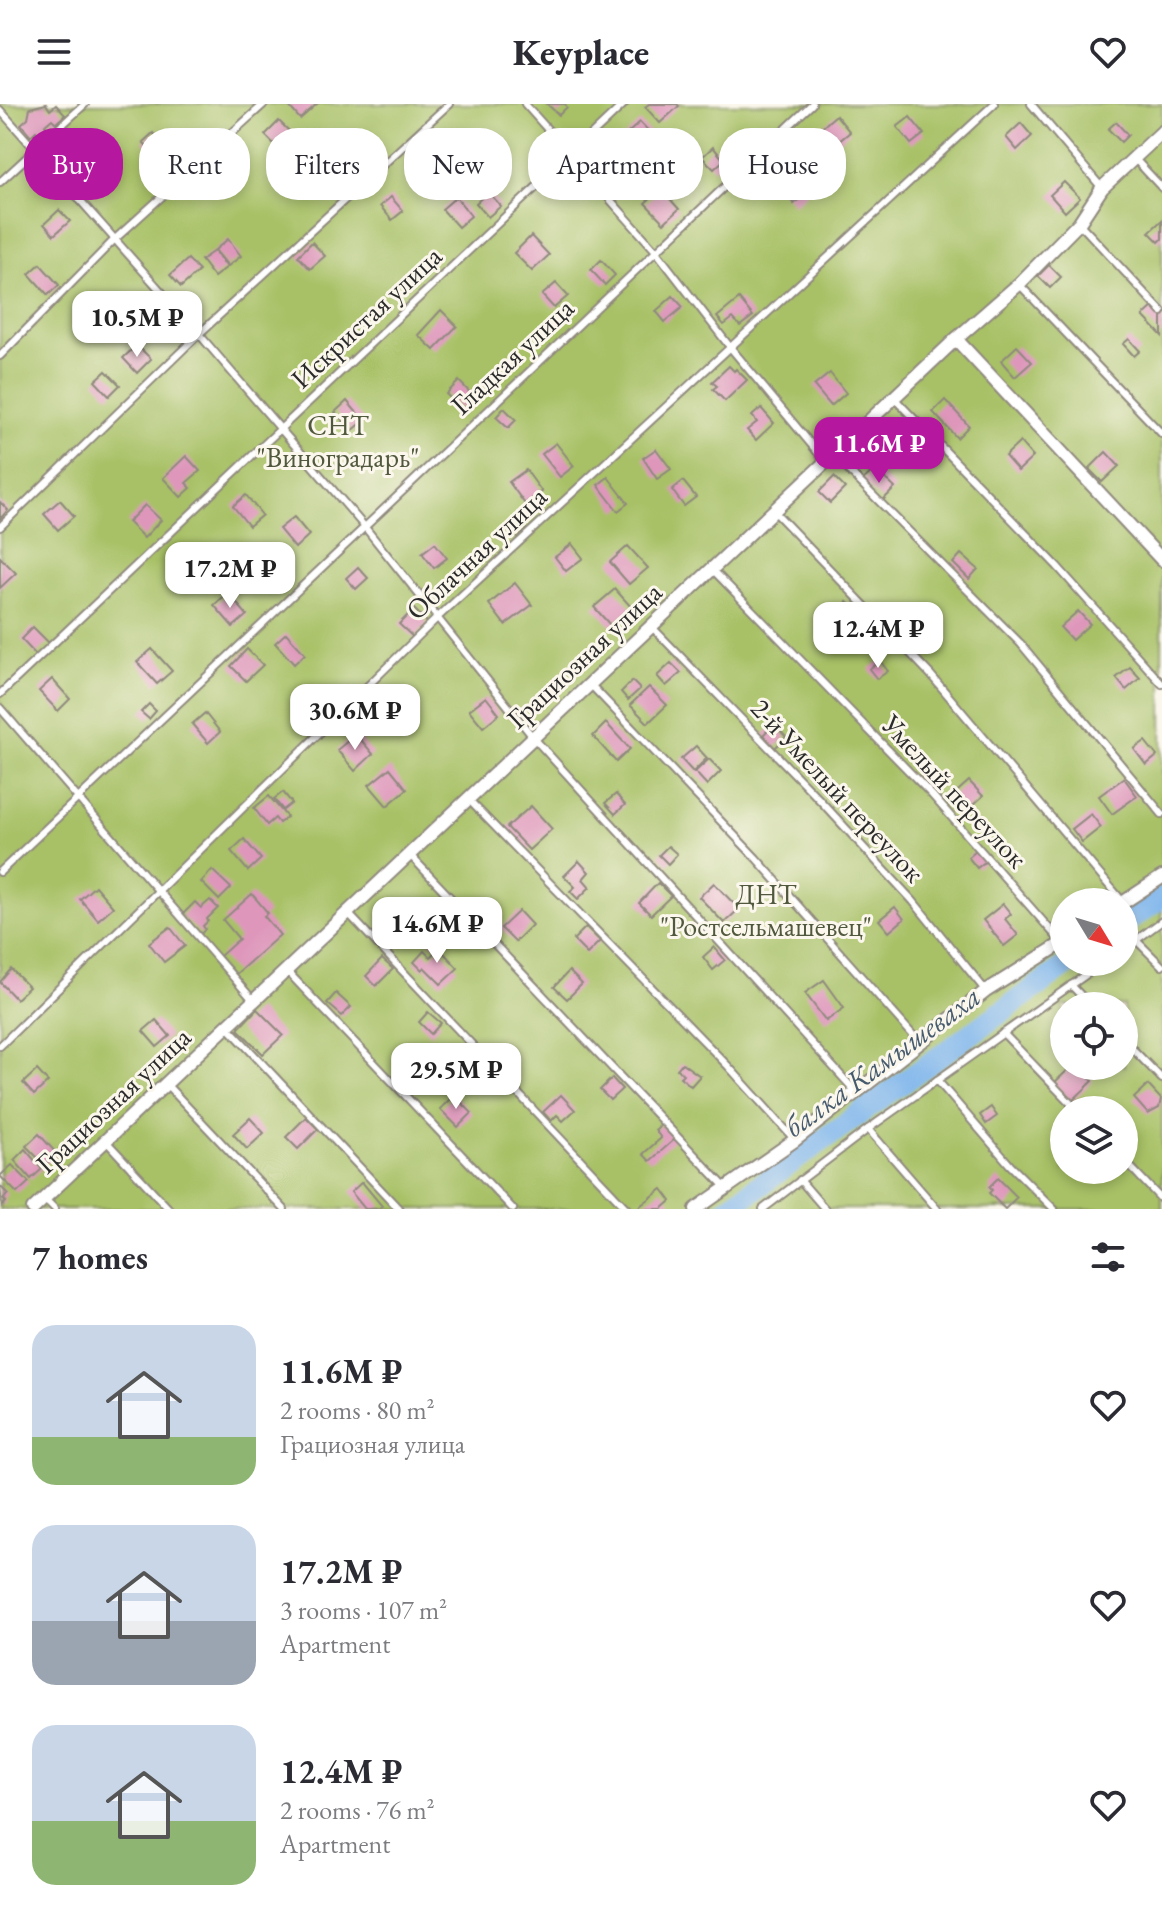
<!DOCTYPE html>
<meta charset="utf-8">
<style>
:root{--surface:#fff;--page:#f2f2f3;--text:#2b2b33;--muted:#7c7c81;--accent:#b5179e}
body{margin:0;font-family:"EB Garamond",serif;background:var(--page);color:var(--text);height:100vh;display:flex;flex-direction:column;font-size:30px;white-space:nowrap}
*{box-sizing:border-box;margin:0}
p{font-size:26px;color:var(--muted)}
.icon{flex:none;width:44px;height:44px;fill:none;stroke:currentColor;stroke-width:2;stroke-linecap:round;stroke-linejoin:round}
.map{position:relative;height:1105px;overflow:hidden}
.sheet{display:flex;flex-direction:column;background:var(--surface);flex:1}
.sheet>*{flex:none}
.banner{position:absolute;left:24px;top:24px;width:1114px;height:72px;display:flex;gap:16px}
.needle{width:52px;rotate:128deg}
.fabs{position:absolute;left:1050px;top:784px;display:grid;gap:16px}
.fabs a{display:grid;place-items:center;width:88px;height:88px;border-radius:50%;background:var(--surface);box-shadow:0 4px 12px #0003;font-size:40px}
.price{position:absolute;translate:-50% -68px;padding:0 18px;border-radius:16px;background:#fff;color:#222;font-size:26px;line-height:52px;filter:drop-shadow(0 2px 4px #0008)}
.price::after{content:'';position:absolute;left:50%;top:48px;width:24px;height:18px;margin-left:-12px;background:inherit;clip-path:polygon(0 0,100% 0,50% 100%)}
.price.current{background:var(--accent);color:#fff}
ul{padding:0;list-style:none}
li{display:flex;align-items:center;gap:24px;height:200px;padding:0 32px}
li span{display:grid;place-items:center;flex:none;width:224px;height:160px;border-radius:24px;color:#555}
li>.icon{margin-inline-start:auto}
span .icon{width:96px;height:96px;fill:#fffc;stroke-width:1}
li b{font-size:34px}
h2{display:flex;justify-content:space-between;align-items:center;height:96px;padding:0 32px;font-size:34px}
.tag{padding:0 28px;border-radius:32px;background:var(--surface);box-shadow:0 4px 12px #0003;font-size:28px;line-height:72px}
.tag.current{background:var(--accent);color:#fff}
header{display:flex;justify-content:space-between;align-items:center;height:104px;padding:0 32px;background:var(--surface);font-size:36px;font-weight:800}
.map>svg:first-child{display:block}
</style>
<header><svg class="icon" aria-label="menu" viewBox="0 0 24 24"><path d="M4 6h16M4 12h16M4 18h16"/></svg>Keyplace<svg class="icon" aria-label="heart" viewBox="0 0 24 24"><path d="M12 20l-8-8c-3-5 5-10 8-4 3-6 11-1 8 4z"/></svg></header>
<div class="map">
<svg width="1162" height="1105" viewBox="0 0 1162 1105">
<rect width="100%" height="100%" fill="#fbf7ec"/>
<filter id="ink" filterUnits="userSpaceOnUse"><feTurbulence type="fractalNoise" baseFrequency=".0125" numOctaves="2"/><feDisplacementMap in="SourceGraphic" scale="16" xChannelSelector="R" yChannelSelector="G"/><feConvolveMatrix kernelMatrix="1 2 1 2 8 2 1 2 1" color-interpolation-filters="sRGB"/></filter>
<filter id="wash" filterUnits="userSpaceOnUse"><feTurbulence type="fractalNoise" baseFrequency=".006" numOctaves="4" result="noise"/><feDisplacementMap in="SourceGraphic" scale="32" xChannelSelector="R" yChannelSelector="G"/><feGaussianBlur stdDeviation="1.8" result="paint"/><feColorMatrix in="noise" values="0 0 0 0 0 0 0 0 0 0 0 0 0 0 0 0 0 1.4 0 .05"/><feComposite in="paint" operator="in"/></filter>
<g filter="url(#wash)">
<rect width="100%" height="100%" fill="#f5e7d0"/>
<!-- green -->
<path fill="#a8c166" stroke="#6a7648" stroke-width="2" fill-rule="evenodd" d="M0,0H1162V1105H0ZM1064,798H1124V858H1064ZM1064,902H1124V962H1064ZM1064,1006H1124V1066H1064Z"/>
<g fill="none" stroke-linecap="round" stroke-linejoin="round">
<!-- river -->
<g stroke="#7cb4ec" stroke-width="22">
<polyline points="1124,820 1162,793"/>
<polyline points="727,1105 1071,858"/>
</g>
</g>
<g id="blocks">
<!-- building -->
<g fill="#de97bb">
<polygon points="46,0 50,6 56,1 65,11 56,19 52,15 45,21 50,27 42,34 36,27 31,32 21,20 28,14 30,4"/>
<polygon points="287,0 317,0 300,15"/>
<polygon points="547,0 565,0 567,3 559,11"/>
<polygon points="649,0 677,0 679,2 660,19 645,3"/>
<polygon points="836,11 850,28 833,42 819,26"/>
<polygon points="910,13 924,30 911,40 897,23"/>
<polygon points="279,17 297,35 283,49 265,31"/>
<polygon points="640,18 657,36 634,57 617,39"/>
<polygon points="1116,18 1128,31 1121,38 1108,25"/>
<polygon points="1021,19 1032,32 1017,46 1006,33"/>
<polygon points="153,29 169,45 160,55 143,38"/>
<polygon points="802,34 819,56 803,69 786,46"/>
<polygon points="608,37 624,53 607,69 592,53"/>
<polygon points="713,43 724,56 714,65 702,53"/>
<polygon points="793,73 807,89 794,100 781,85"/>
<polygon points="1064,78 1080,94 1065,108 1050,91"/>
<polygon points="661,85 679,105 664,119 645,99"/>
<polygon points="488,88 501,102 488,113 476,99"/>
<polygon points="391,93 403,107 392,116 380,102"/>
<polygon points="456,93 471,112 458,123 442,105"/>
<polygon points="59,106 70,117 54,131 44,120"/>
<polygon points="1162,116 1162,135 1159,138 1149,128"/>
<polygon points="531,132 549,151 532,167 514,149"/>
<polygon points="228,135 241,152 228,162 215,146"/>
<polygon points="312,138 325,152 310,165 298,152"/>
<polygon points="214,147 227,163 214,173 201,156"/>
<polygon points="188,155 199,167 181,183 170,171"/>
<polygon points="601,156 615,171 605,181 591,166"/>
<polygon points="40,160 59,181 48,191 29,170"/>
<polygon points="1049,161 1061,173 1050,184 1038,172"/>
<polygon points="556,179 568,192 554,204 542,191"/>
<polygon points="673,192 683,203 665,218 656,207"/>
<polygon points="739,195 753,212 740,222 733,214 724,221 717,213"/>
<polygon points="1154,202 1162,210 1162,232 1143,212"/>
<polygon points="441,206 457,222 434,246 418,231"/>
<polygon points="1129,235 1140,247 1134,252 1123,240"/>
<polygon points="137,241 151,255 137,269 123,254"/>
<polygon points="1017,242 1032,258 1015,273 1001,257"/>
<polygon points="729,262 734,267 736,265 747,276 725,297 713,285 717,282 712,278"/>
<polygon points="106,267 120,281 109,292 95,277"/>
<polygon points="830,269 846,289 831,302 814,282"/>
<polygon points="459,277 478,297 465,309 446,290"/>
<polygon points="945,296 969,322 957,334 933,308"/>
<polygon points="347,297 364,317 352,327 335,308"/>
<polygon points="504,304 516,316 508,324 496,313"/>
<polygon points="761,304 774,319 756,336 747,326 757,318 752,312"/>
<polygon points="878,312 888,322 875,333 866,324"/>
<polygon points="1020,338 1033,353 1018,367 1005,352"/>
<polygon points="556,339 574,362 560,373 542,350"/>
<polygon points="656,345 671,365 657,375 643,354"/>
<polygon points="1106,348 1119,362 1102,378 1089,365"/>
<polygon points="186,352 200,367 186,379 191,384 181,393 163,374"/>
<polygon points="875,365 895,384 882,397 862,377"/>
<polygon points="526,366 542,388 525,400 509,378"/>
<polygon points="608,373 628,399 618,407 598,381"/>
<polygon points="834,373 845,384 830,399 819,388"/>
<polygon points="683,377 696,393 684,402 672,386"/>
<polygon points="246,391 262,411 249,422 233,402"/>
<polygon points="60,396 74,412 58,426 44,410"/>
<polygon points="0,398 8,406 0,415"/>
<polygon points="145,401 161,416 144,434 128,418"/>
<polygon points="294,413 309,431 295,444 279,425"/>
<polygon points="435,439 447,454 434,464 422,449"/>
<polygon points="572,440 583,454 566,467 555,453"/>
<polygon points="628,442 648,464 629,480 610,458"/>
<polygon points="961,450 978,465 969,475 953,459"/>
<polygon points="0,453 16,469 0,484"/>
<polygon points="358,463 368,474 356,485 346,474"/>
<polygon points="515,479 532,501 505,521 489,500"/>
<polygon points="615,485 632,504 611,522 594,503"/>
<polygon points="228,489 247,511 233,523 214,501"/>
<polygon points="847,498 861,512 848,525 834,511"/>
<polygon points="414,505 428,519 414,534 399,520"/>
<polygon points="1078,507 1090,520 1072,536 1060,523"/>
<polygon points="33,523 49,539 36,551 21,535"/>
<polygon points="286,529 305,550 294,560 275,539"/>
<polygon points="152,545 172,567 157,580 137,558"/>
<polygon points="247,545 263,561 246,577 231,562"/>
<polygon points="880,557 888,567 877,575 869,565"/>
<polygon points="671,559 681,569 666,582 657,572"/>
<polygon points="1130,563 1140,574 1126,586 1116,574"/>
<polygon points="52,575 70,595 58,607 39,587"/>
<polygon points="632,577 640,585 628,596 621,588"/>
<polygon points="649,583 667,601 648,619 630,601"/>
<polygon points="486,593 499,610 483,623 469,606"/>
<polygon points="149,600 156,607 149,615 141,608"/>
<polygon points="205,609 220,628 208,639 192,620"/>
<polygon points="606,619 630,645 616,658 593,632"/>
<polygon points="774,620 786,633 775,644 763,631"/>
<polygon points="356,630 373,650 355,667 337,646"/>
<polygon points="1145,637 1157,652 1146,661 1134,645"/>
<polygon points="696,642 707,654 693,668 681,655"/>
<polygon points="709,655 721,667 707,681 695,668"/>
<polygon points="390,664 407,685 387,702 369,681"/>
<polygon points="1124,674 1137,692 1112,710 1099,692"/>
<polygon points="969,677 983,692 964,709 951,693"/>
<polygon points="283,688 292,699 283,706 274,695"/>
<polygon points="616,690 625,701 615,710 605,699"/>
<polygon points="269,692 287,713 279,719 275,714 267,721 254,704"/>
<polygon points="531,702 552,725 529,746 507,723"/>
<polygon points="1091,710 1101,723 1082,738 1072,725"/>
<polygon points="244,735 261,755 248,767 231,747"/>
<polygon points="668,742 677,750 668,760 659,751"/>
<polygon points="977,745 986,757 977,764 968,753"/>
<polygon points="579,757 589,768 583,775 590,783 578,795 570,787 575,783 564,772"/>
<polygon points="212,766 231,784 219,796 201,778"/>
<polygon points="658,779 671,792 651,811 639,799"/>
<polygon points="714,779 739,805 724,819 699,793"/>
<polygon points="95,782 113,803 98,816 80,795"/>
<polygon points="252,790 268,809 264,812 280,831 236,870 220,852 239,835 223,816"/>
<polygon points="210,796 218,804 207,815 208,817 203,822 205,825 201,830 181,812 195,798 201,804"/>
<polygon points="431,798 440,808 422,823 414,814"/>
<polygon points="1003,800 1011,810 1005,815 1018,831 1004,842 983,816"/>
<polygon points="895,803 904,815 889,828 879,816"/>
<polygon points="519,807 532,821 515,838 501,824"/>
<polygon points="436,815 448,830 434,842 421,828"/>
<polygon points="170,823 185,842 164,858 149,839"/>
<polygon points="586,823 600,837 587,850 573,836"/>
<polygon points="714,843 725,856 713,866 703,853"/>
<polygon points="439,844 458,864 441,880 424,863 422,866 414,858 424,847 430,853"/>
<polygon points="382,855 393,865 376,882 366,872"/>
<polygon points="11,865 29,883 16,895 0,878"/>
<polygon points="569,867 582,880 567,895 554,883"/>
<polygon points="824,876 844,904 826,917 805,889"/>
<polygon points="336,889 351,903 342,912 327,899"/>
<polygon points="257,905 283,931 263,950 238,925"/>
<polygon points="428,908 441,919 431,930 419,918"/>
<polygon points="156,916 170,932 157,943 143,927"/>
<polygon points="442,945 454,957 446,966 434,953"/>
<polygon points="682,959 700,972 691,982 680,973 683,970 677,965"/>
<polygon points="1072,962 1079,962 1093,977 1071,998 1054,979"/>
<polygon points="37,966 48,978 34,991 23,979"/>
<polygon points="612,974 622,985 610,996 600,986"/>
<polygon points="1148,981 1161,995 1159,1004 1148,1010 1134,994"/>
<polygon points="454,991 472,1009 458,1023 440,1005"/>
<polygon points="561,991 575,1006 563,1017 557,1011 551,1017 543,1008"/>
<polygon points="991,1003 997,1012 986,1020 980,1011"/>
<polygon points="306,1013 318,1025 298,1045 286,1033"/>
<polygon points="250,1014 264,1029 247,1045 233,1030"/>
<polygon points="662,1020 675,1035 650,1057 643,1050 661,1034 655,1026"/>
<polygon points="39,1030 57,1050 45,1061 26,1042"/>
<polygon points="25,1045 42,1065 31,1075 14,1056"/>
<polygon points="12,1061 29,1078 17,1089 0,1072"/>
<polygon points="998,1074 1017,1093 1005,1105 989,1089 992,1086 989,1083"/>
<polygon points="362,1078 382,1102 378,1105 365,1105 351,1088"/>
<polygon points="0,1082 8,1090 3,1095 6,1098 2,1102"/>
<polygon points="662,1085 671,1097 662,1105 636,1105"/>
</g>
</g>
</g>
<g filter="url(#ink)">
<use href="#blocks" fill-opacity="0" stroke="#90897e" stroke-width="2"/>
<g fill="none" stroke-linecap="round" stroke-linejoin="round">
<defs>
<g id="lane">
<polyline points="525,0 655,146 730,243 825,357"/>
<polyline points="1031,0 1102,84"/>
<polyline points="0,6 199,230 364,422 532,632 856,988"/>
<polyline points="1135,55 1162,84"/>
<polyline points="0,78 85,0"/>
<polyline points="1080,120 1162,208"/>
<polyline points="1019,180 1162,330"/>
<polyline points="0,252 114,136 264,0"/>
<polyline points="894,294 1057,462 1162,580"/>
<polyline points="833,351 1021,540 1162,710"/>
<polyline points="774,407 930,570 1123,798"/>
<polyline points="0,423 199,230 449,0"/>
<polyline points="712,465 932,691 1062,839"/>
<polyline points="651,522 817,693 913,797 986,887"/>
<polyline points="589,579 756,754 920,939"/>
<polyline points="0,590 624,0"/>
<polyline points="0,604 253,896"/>
<polyline points="468,695 728,962 795,1036"/>
<polyline points="409,750 726,1084"/>
<polyline points="0,768 812,0"/>
<polyline points="347,808 627,1105"/>
<polyline points="1136,836 1162,862"/>
<polyline points="1124,845 1162,817"/>
<polyline points="287,867 513,1105"/>
<polyline points="1071,881 1091,902"/>
<polyline points="227,922 399,1105"/>
<polyline points="1003,929 1077,1006"/>
<polyline points="1124,936 1162,975"/>
<polyline points="0,942 437,514 994,0"/>
<polyline points="937,976 1010,1061 1054,1105"/>
<polyline points="166,980 284,1105"/>
<polyline points="868,1025 937,1105"/>
<polyline points="106,1037 169,1105"/>
<polyline points="1124,1056 1162,1096"/>
<polyline points="800,1076 825,1105"/>
<polyline points="44,1094 55,1105"/>
<polyline points="763,1105 868,1025 1104,858"/>
</g>
<g id="street">
<polyline points="956,235 1162,456"/>
<polyline points="1124,798 1162,773"/>
<polyline points="33,1105 956,235 1019,180 1079,119 1102,84 1162,28"/>
<polyline points="696,1105 795,1036 986,887 1064,838"/>
</g>
</defs>
<!-- lane casing -->
<use href="#lane" stroke="#90897e" stroke-width="10"/>
<!-- street casing -->
<use href="#street" stroke="#90897e" stroke-width="16"/>
<!-- lane -->
<use href="#lane" stroke="#fff" stroke-width="6"/>
<!-- street -->
<use href="#street" stroke="#fff" stroke-width="12"/>
</g>
</g>
<g text-anchor="middle" dominant-baseline="central" stroke-width="6" stroke-linejoin="round" paint-order="stroke">
<!-- street labels -->
<g font-size="28" fill="#2b2b2b" stroke="#fbf7ec">
<text transform="translate(366 213) rotate(-43)">Искристая улица</text>
<text transform="translate(512 252) rotate(-43)">Гладкая улица</text>
<text transform="translate(476 449) rotate(-43)">Облачная улица</text>
<text transform="translate(584 551) rotate(-43)">Грациозная улица</text>
<text transform="translate(838 686) rotate(47)">2-й Умелый переулок</text>
<text transform="translate(955 687) rotate(47)">Умелый переулок</text>
<text transform="translate(113 996) rotate(-43)">Грациозная улица</text>
</g>
<!-- park labels -->
<g font-size="28" fill="#50583d" stroke="#fbf7ec">
<text x="338" y="321">СНТ<tspan x="338" dy="32">"Виноградарь"</tspan></text>
<text x="766" y="790">ДНТ<tspan x="766" dy="32">"Ростсельмашевец"</tspan></text>
</g>
<!-- water labels -->
<g font-size="30" font-style="italic" fill="#475b6f" stroke="#fbf7ec">
<text transform="translate(882 957) rotate(-36)">балка Камышеваха</text>
</g>
</g>
</svg>
<div class="fabs">
<a><svg class="needle" viewBox="-14 -14 28 28"><path d="M0-13l5 13h-10z" fill="#e53935"/><path d="M0 13l5-13h-10z" fill="#7c7c81"/></svg></a>
<a><svg class="icon" aria-label="locate" viewBox="0 0 24 24"><circle cx="12" cy="12" r="6"/><path d="M12 2v4M12 18v4M2 12h4M18 12h4"/></svg></a>
<a><svg class="icon" aria-label="layers" viewBox="0 0 24 24"><path d="M12 4l9 5-9 5-9-5zM3 14l9 5 9-5"/></svg></a>
</div>
<b class="price" style="left:137px;top:255px">10.5M ₽</b>
<b class="price current" style="left:879px;top:381px">11.6M ₽</b>
<b class="price" style="left:230px;top:506px">17.2M ₽</b>
<b class="price" style="left:878px;top:566px">12.4M ₽</b>
<b class="price" style="left:355px;top:648px">30.6M ₽</b>
<b class="price" style="left:437px;top:861px">14.6M ₽</b>
<b class="price" style="left:456px;top:1007px">29.5M ₽</b>
<div class="banner">
<a class="tag current">Buy</a>
<a class="tag">Rent</a>
<a class="tag">Filters</a>
<a class="tag">New</a>
<a class="tag">Apartment</a>
<a class="tag">House</a>
</div>
</div>
<section class="sheet">
<h2>7 homes<svg class="icon" aria-label="filters" viewBox="0 0 24 24"><path d="M4 7h16M4 17h16"/><circle cx="9" cy="7" r="2"/><circle cx="15" cy="17" r="2"/></svg></h2>
<ul>
<li><span style="background:linear-gradient(#c9d6e8 70%,#8fb573 0)"><svg class="icon" aria-label="home" viewBox="0 0 24 24"><path d="M3 11l9-7 9 7M6 9v11h12V9"/></svg></span><div><b>11.6M ₽</b><p>2 rooms · 80 m²</p><p>Грациозная улица</p></div><svg class="icon" aria-label="heart" viewBox="0 0 24 24"><path d="M12 20l-8-8c-3-5 5-10 8-4 3-6 11-1 8 4z"/></svg></li>
<li><span style="background:linear-gradient(#c9d6e8 60%,#9aa5b1 0)"><svg class="icon" aria-label="home" viewBox="0 0 24 24"><path d="M3 11l9-7 9 7M6 9v11h12V9"/></svg></span><div><b>17.2M ₽</b><p>3 rooms · 107 m²</p><p>Apartment</p></div><svg class="icon" aria-label="heart" viewBox="0 0 24 24"><path d="M12 20l-8-8c-3-5 5-10 8-4 3-6 11-1 8 4z"/></svg></li>
<li><span style="background:linear-gradient(#c9d6e8 60%,#8fb573 0)"><svg class="icon" aria-label="home" viewBox="0 0 24 24"><path d="M3 11l9-7 9 7M6 9v11h12V9"/></svg></span><div><b>12.4M ₽</b><p>2 rooms · 76 m²</p><p>Apartment</p></div><svg class="icon" aria-label="heart" viewBox="0 0 24 24"><path d="M12 20l-8-8c-3-5 5-10 8-4 3-6 11-1 8 4z"/></svg></li>
</ul>
</section>
